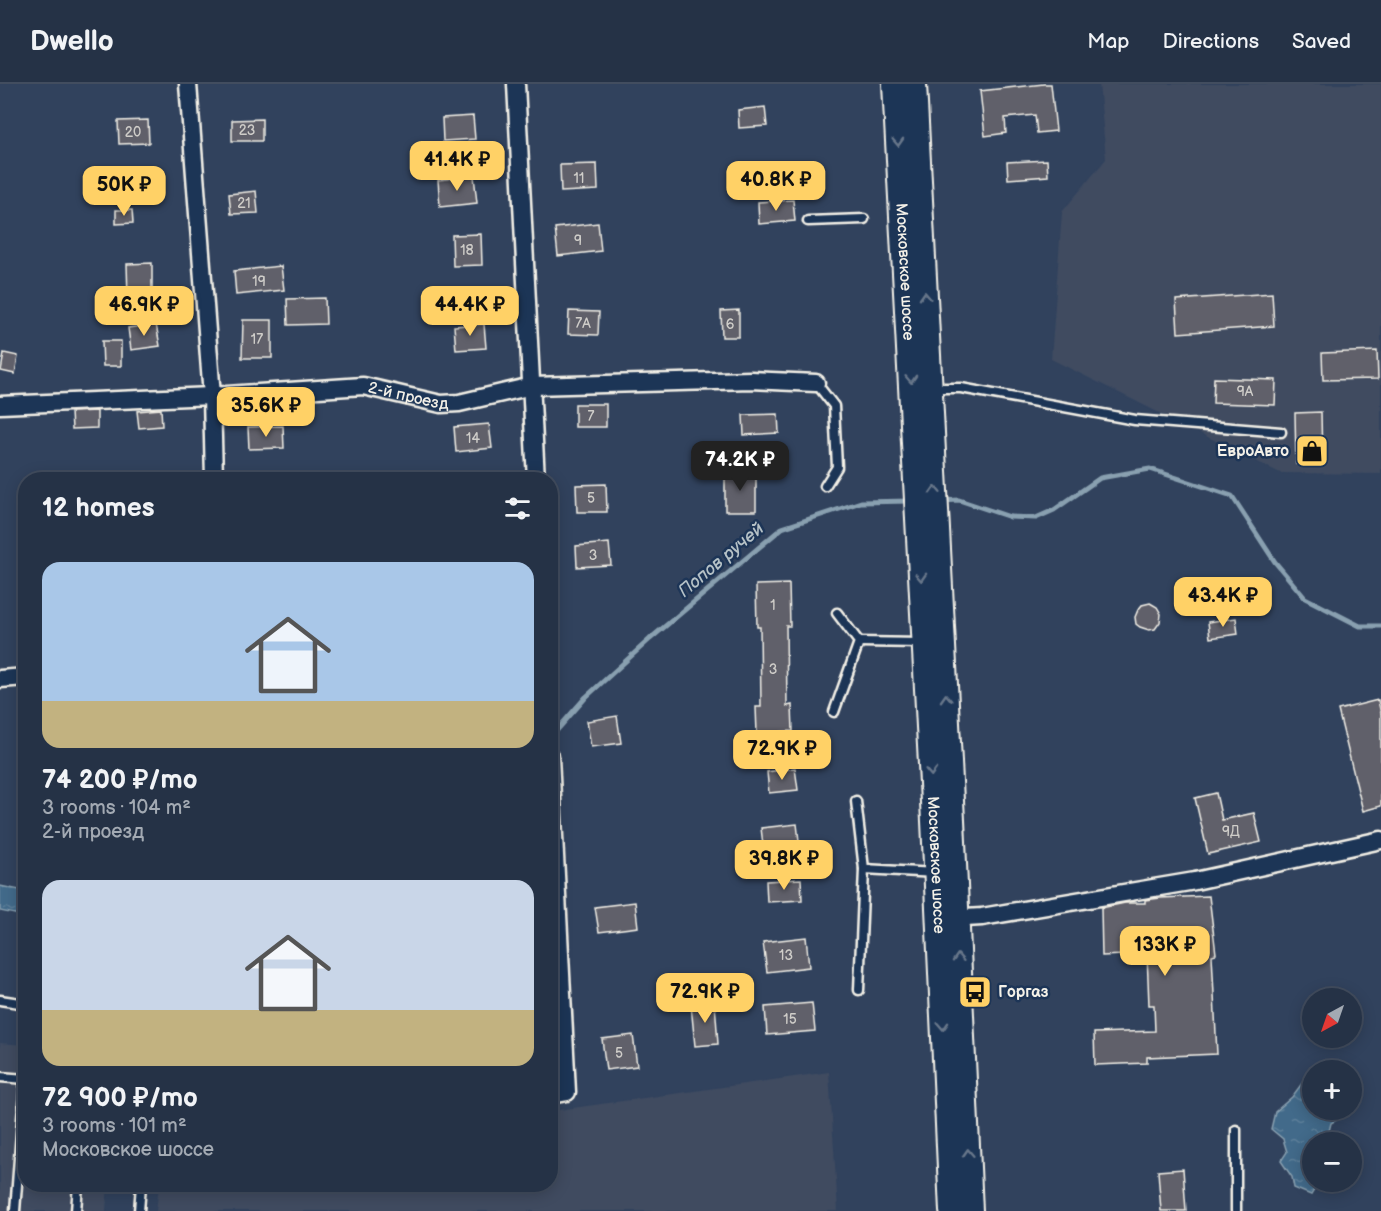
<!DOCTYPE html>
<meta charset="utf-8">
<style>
:root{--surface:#253246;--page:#313e51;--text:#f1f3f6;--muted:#a3aab3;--line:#424d5f;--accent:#ffd166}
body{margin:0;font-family:"Balsamiq Sans",sans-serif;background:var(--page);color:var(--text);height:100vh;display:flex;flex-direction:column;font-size:22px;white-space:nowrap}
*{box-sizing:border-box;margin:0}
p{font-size:20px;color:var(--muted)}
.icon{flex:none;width:33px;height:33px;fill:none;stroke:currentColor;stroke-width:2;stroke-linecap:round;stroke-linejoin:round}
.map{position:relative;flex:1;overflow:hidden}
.sheet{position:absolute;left:18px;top:388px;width:540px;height:720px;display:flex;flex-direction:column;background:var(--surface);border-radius:24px;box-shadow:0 3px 15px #0003,0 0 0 2px var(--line)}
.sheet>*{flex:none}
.needle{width:39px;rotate:220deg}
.controls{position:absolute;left:1302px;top:904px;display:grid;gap:12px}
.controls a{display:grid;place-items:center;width:60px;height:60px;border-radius:50%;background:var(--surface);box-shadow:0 3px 15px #0003,0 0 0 2px var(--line);font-size:30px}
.price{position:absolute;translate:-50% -51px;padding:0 14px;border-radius:12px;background:var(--accent);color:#111;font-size:20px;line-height:39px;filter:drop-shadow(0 2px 3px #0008)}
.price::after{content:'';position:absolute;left:50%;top:36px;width:18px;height:14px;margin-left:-9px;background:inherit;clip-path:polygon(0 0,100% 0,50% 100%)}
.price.active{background:#222;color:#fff}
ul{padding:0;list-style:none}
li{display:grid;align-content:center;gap:12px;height:318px;padding:0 24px}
li span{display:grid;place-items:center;height:186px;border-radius:18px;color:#555}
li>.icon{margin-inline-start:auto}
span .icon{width:108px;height:108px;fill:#fffc;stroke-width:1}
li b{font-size:26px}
h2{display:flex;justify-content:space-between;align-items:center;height:72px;padding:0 24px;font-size:26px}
header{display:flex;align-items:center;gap:36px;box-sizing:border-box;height:84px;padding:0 30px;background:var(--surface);border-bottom:2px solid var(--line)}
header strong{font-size:28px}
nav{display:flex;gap:33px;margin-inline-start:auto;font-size:21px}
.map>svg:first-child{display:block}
</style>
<header>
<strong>Dwello</strong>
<nav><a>Map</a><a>Directions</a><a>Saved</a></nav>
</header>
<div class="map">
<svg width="1381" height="1127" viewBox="0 0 1381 1127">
<defs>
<pattern id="water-ripples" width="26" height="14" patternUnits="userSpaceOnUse" patternTransform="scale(1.5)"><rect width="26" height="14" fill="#426a8a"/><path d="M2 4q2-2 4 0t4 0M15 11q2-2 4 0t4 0" fill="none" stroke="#5e809a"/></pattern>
</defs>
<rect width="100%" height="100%" fill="#31425d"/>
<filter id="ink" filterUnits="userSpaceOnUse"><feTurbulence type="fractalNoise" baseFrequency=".0167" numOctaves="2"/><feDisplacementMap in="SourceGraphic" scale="12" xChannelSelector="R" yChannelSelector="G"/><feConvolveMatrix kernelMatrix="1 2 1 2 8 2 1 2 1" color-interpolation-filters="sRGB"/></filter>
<g filter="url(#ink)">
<!-- built -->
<g fill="#3f4b61">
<polygon points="1099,0 1381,0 1381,390 1280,389 1051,275 1062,128 1106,75"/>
<polygon points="0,959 25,961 26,1101 108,1101 106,1127 0,1127"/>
<polygon points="829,988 838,1127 156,1127 159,1101 550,1101 551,1027"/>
</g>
<!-- water -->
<g fill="url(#water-ripples)" stroke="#89a0b0" stroke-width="1.5">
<polygon points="0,802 25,807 25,832 0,827"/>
<polygon points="1352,996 1360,1012 1352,1027 1331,1039 1326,1059 1312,1059 1312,1098 1319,1098 1311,1111 1294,1104 1292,1093 1281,1077 1287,1068 1283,1055 1271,1045 1275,1028 1292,1013 1303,998 1312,997 1312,1026 1352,1026"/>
</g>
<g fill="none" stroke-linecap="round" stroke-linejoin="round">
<!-- stream -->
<g stroke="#89a0b0" stroke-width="5">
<polyline points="940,417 959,416 1010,433 1036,434 1054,426 1100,394 1150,385 1232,412 1275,478 1305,514 1360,542 1381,542"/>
<polyline points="550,654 586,613 650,555 782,444 861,418 910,417"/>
</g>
</g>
<!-- building -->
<g fill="#61606b" stroke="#f4f1e8" stroke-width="1.5">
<polygon points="1044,0 1051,0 1056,47 1037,49 1035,31 1005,34 1006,49 985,52 980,7"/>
<polygon points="765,23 767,42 739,44 738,26"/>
<polygon points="473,32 475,55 443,57 442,34"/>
<polygon points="262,35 262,57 232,57 232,36"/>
<polygon points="148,36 149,59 119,60 118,37"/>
<polygon points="1047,76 1048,92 1008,95 1007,78"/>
<polygon points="597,80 598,106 561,108 560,81"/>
<polygon points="768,84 769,104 739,106 738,86"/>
<polygon points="474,92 477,119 440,123 438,96"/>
<polygon points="256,107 258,129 231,130 229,110"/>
<polygon points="793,116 795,137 759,140 758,118"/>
<polygon points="116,126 132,126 133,139 116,140"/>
<polygon points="598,139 601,167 558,172 555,144"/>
<polygon points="481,150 482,181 453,182 452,151"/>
<polygon points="152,179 152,212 128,213 127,180"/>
<polygon points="281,182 284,206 236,211 234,187"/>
<polygon points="1272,209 1274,242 1178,249 1176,216"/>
<polygon points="325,214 326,240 288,241 287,215"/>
<polygon points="739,226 739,253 722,253 721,227"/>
<polygon points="569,227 599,228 598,251 568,250"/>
<polygon points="243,236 272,236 272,274 242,274"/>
<polygon points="156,240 160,262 131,266 128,244"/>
<polygon points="484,240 486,264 456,266 454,242"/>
<polygon points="102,257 121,257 121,282 103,282"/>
<polygon points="1377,267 1378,295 1323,296 1322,269"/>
<polygon points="4,269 18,272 15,290 1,287"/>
<polygon points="1214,294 1276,296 1275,321 1213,319"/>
<rect x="575" y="320" width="31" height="23"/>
<polygon points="161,325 162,342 139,344 137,327"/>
<polygon points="97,327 97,344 72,345 71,328"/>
<polygon points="1321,328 1322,379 1296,380 1295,329"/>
<polygon points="778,330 779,349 744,351 743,331"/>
<polygon points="489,340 492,364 456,368 454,343"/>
<polygon points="283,342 284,364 249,365 248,343"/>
<rect x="725" y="388" width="31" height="39"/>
<polygon points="606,400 607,428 577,428 576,401"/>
<polygon points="609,459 611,481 577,483 576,462"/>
<polygon points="789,500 790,542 786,542 787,622 792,621 793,647 757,649 756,623 761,623 760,543 757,543 756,501"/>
<polygon points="1150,519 1157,523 1161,530 1160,538 1155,545 1149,546 1140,543 1136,540 1135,533 1138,526 1142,521"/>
<polygon points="1236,534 1238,550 1210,554 1208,538"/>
<polygon points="1378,616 1381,630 1381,722 1363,727 1338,626"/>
<polygon points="617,632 621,659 591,663 587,637"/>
<polygon points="795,684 798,706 769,709 767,688"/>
<polygon points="1216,709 1222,736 1254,729 1261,758 1208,770 1195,714"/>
<polygon points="797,740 800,765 764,769 761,744"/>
<polygon points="801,795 802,816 767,818 766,797"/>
<polygon points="1209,812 1216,870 1212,871 1217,970 1147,973 1147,979 1095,981 1094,949 1155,947 1154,921 1149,921 1147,870 1102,872 1101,824 1125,819 1145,819 1145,816 1160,814"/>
<polygon points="635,818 638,843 599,848 595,823"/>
<polygon points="806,853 809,883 767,888 763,858"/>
<polygon points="715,919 718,960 695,962 691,921"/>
<polygon points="812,919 815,947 767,951 765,923"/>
<polygon points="633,951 637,982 606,986 602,955"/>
<polygon points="1183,1085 1186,1127 1161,1127 1158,1087"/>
</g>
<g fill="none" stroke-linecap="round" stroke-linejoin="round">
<defs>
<g id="lane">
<polyline points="808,137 864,135"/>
<polyline points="816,299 834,322 837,383 825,402"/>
<polyline points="930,304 961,304 1135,336 1281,348"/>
<polyline points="859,558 921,559"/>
<polyline points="834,628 859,558 837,529"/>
<polyline points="856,717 864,785 859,906"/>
<polyline points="864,785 936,789"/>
<polyline points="0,916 26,920"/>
<polyline points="0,993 26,995"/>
<polyline points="1236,1046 1236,1127"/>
<polyline points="15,1127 25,995"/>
<polyline points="76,1127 78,1101"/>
<polyline points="139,1127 141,1101"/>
</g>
<g id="street">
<polyline points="188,0 212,312 214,396"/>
<polyline points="516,0 536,396"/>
<path id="s1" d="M0,321L212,312L363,302L441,320L459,319L532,302L751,296L816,299"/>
<polyline points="0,595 26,593"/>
<polyline points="550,673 567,1008 550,1011"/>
<polyline points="948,835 982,833 1195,797 1381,756"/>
</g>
<g id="secondary">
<path id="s2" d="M895,0L934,737L952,1127"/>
<polyline points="914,0 952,736 970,1127"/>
</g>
</defs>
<!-- lane casing -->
<use href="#lane" stroke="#f4f1e8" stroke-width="13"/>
<!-- street casing -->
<use href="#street" stroke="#f4f1e8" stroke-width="21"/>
<!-- secondary casing -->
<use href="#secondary" stroke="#f4f1e8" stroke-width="28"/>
<!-- lane -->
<use href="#lane" stroke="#1d3557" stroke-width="8"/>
<!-- street -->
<use href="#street" stroke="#1d3557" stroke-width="16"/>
<!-- secondary -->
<use href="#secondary" stroke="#1d3557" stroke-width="24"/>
</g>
<!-- one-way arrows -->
<defs><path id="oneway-chevron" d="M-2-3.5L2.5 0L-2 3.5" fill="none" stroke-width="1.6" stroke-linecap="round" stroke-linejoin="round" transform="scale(1.5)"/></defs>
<g stroke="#68778a">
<use href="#oneway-chevron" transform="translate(898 58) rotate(87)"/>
<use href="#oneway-chevron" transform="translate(925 212) rotate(-93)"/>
<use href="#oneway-chevron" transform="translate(911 295) rotate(87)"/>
<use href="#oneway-chevron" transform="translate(935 406) rotate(-93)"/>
<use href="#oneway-chevron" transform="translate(921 493) rotate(87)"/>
<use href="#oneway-chevron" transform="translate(946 614) rotate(-93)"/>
<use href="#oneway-chevron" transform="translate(931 688) rotate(87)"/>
<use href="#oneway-chevron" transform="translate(958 874) rotate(-93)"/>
<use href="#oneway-chevron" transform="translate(943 942) rotate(87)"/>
<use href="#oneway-chevron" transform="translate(968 1069) rotate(-93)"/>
</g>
</g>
<!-- icons -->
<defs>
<symbol id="shop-square" viewBox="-11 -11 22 22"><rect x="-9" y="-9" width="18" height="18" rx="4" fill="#ffd166" stroke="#1d3557"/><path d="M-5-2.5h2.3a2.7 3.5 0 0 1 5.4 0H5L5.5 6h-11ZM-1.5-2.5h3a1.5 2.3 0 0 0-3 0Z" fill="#111"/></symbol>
<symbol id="bus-square" viewBox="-11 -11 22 22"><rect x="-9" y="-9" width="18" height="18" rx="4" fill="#ffd166" stroke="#1d3557"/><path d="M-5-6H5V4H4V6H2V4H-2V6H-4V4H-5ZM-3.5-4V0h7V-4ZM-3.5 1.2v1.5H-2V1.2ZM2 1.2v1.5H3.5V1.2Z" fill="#111"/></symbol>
</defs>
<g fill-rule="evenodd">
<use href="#shop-square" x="1293" y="348" width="38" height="38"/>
<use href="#bus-square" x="956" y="889" width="38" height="38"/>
</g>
<g text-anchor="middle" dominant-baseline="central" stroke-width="5" stroke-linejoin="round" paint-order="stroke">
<!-- number labels -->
<g font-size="14" fill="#cfcdc9">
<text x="247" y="46">23</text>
<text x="133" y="48">20</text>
<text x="579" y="94">11</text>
<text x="244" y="119">21</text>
<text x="578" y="156">9</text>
<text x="467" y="166">18</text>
<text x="259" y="197">19</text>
<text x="583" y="239">7А</text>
<text x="730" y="240">6</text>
<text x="257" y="255">17</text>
<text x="1245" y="307">9А</text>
<text x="591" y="332">7</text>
<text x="473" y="354">14</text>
<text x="591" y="414">5</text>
<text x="593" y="471">3</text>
<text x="773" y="521">1</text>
<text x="773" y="585">3</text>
<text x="1231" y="747">9Д</text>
<text x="786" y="871">13</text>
<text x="790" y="935">15</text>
<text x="619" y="969">5</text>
</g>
<!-- street labels -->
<g font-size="16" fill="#f4f1e8" stroke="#1d3557">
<text stroke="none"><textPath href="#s2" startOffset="188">Московское шоссе</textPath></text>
<text stroke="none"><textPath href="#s1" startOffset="410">2-й проезд</textPath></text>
<text stroke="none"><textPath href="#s2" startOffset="782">Московское шоссе</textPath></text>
</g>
<!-- poi labels -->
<g font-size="16" font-weight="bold" fill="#f4f1e8" stroke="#1d3557" text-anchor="end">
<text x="1289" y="367">ЕвроАвто</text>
<text x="998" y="908" text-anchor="start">Горгаз</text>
</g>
<!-- water labels -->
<g font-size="18" font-style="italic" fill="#b6c2c7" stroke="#1d3557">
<text transform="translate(721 476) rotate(-40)">Попов ручей</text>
</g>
</g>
</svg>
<div class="controls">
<a><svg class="needle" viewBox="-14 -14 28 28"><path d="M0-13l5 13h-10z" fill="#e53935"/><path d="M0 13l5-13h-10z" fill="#a3aab3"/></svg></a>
<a>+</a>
<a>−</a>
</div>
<b class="price" style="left:457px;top:108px">41.4K ₽</b>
<b class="price" style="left:776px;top:128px">40.8K ₽</b>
<b class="price" style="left:124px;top:133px">50K ₽</b>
<b class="price" style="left:144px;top:253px">46.9K ₽</b>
<b class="price" style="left:470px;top:253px">44.4K ₽</b>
<b class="price" style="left:266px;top:354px">35.6K ₽</b>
<b class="price active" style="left:740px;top:408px">74.2K ₽</b>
<b class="price" style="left:1223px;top:544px">43.4K ₽</b>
<b class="price" style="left:782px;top:697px">72.9K ₽</b>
<b class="price" style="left:784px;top:807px">39.8K ₽</b>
<b class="price" style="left:1165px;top:893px">133K ₽</b>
<b class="price" style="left:705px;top:940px">72.9K ₽</b>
<section class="sheet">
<h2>12 homes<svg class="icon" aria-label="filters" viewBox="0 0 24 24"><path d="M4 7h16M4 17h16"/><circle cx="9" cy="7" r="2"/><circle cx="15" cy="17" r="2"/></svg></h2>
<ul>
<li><span style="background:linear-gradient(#a9c7e8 75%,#c2b280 0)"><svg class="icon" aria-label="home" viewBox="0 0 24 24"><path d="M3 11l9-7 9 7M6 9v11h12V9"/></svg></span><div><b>74 200 ₽/mo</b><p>3 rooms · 104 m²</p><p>2-й проезд</p></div></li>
<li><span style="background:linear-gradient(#c9d6e8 70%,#c2b280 0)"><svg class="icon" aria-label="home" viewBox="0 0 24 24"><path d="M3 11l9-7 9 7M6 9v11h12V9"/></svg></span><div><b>72 900 ₽/mo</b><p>3 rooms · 101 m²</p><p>Московское шоссе</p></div></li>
</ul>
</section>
</div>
